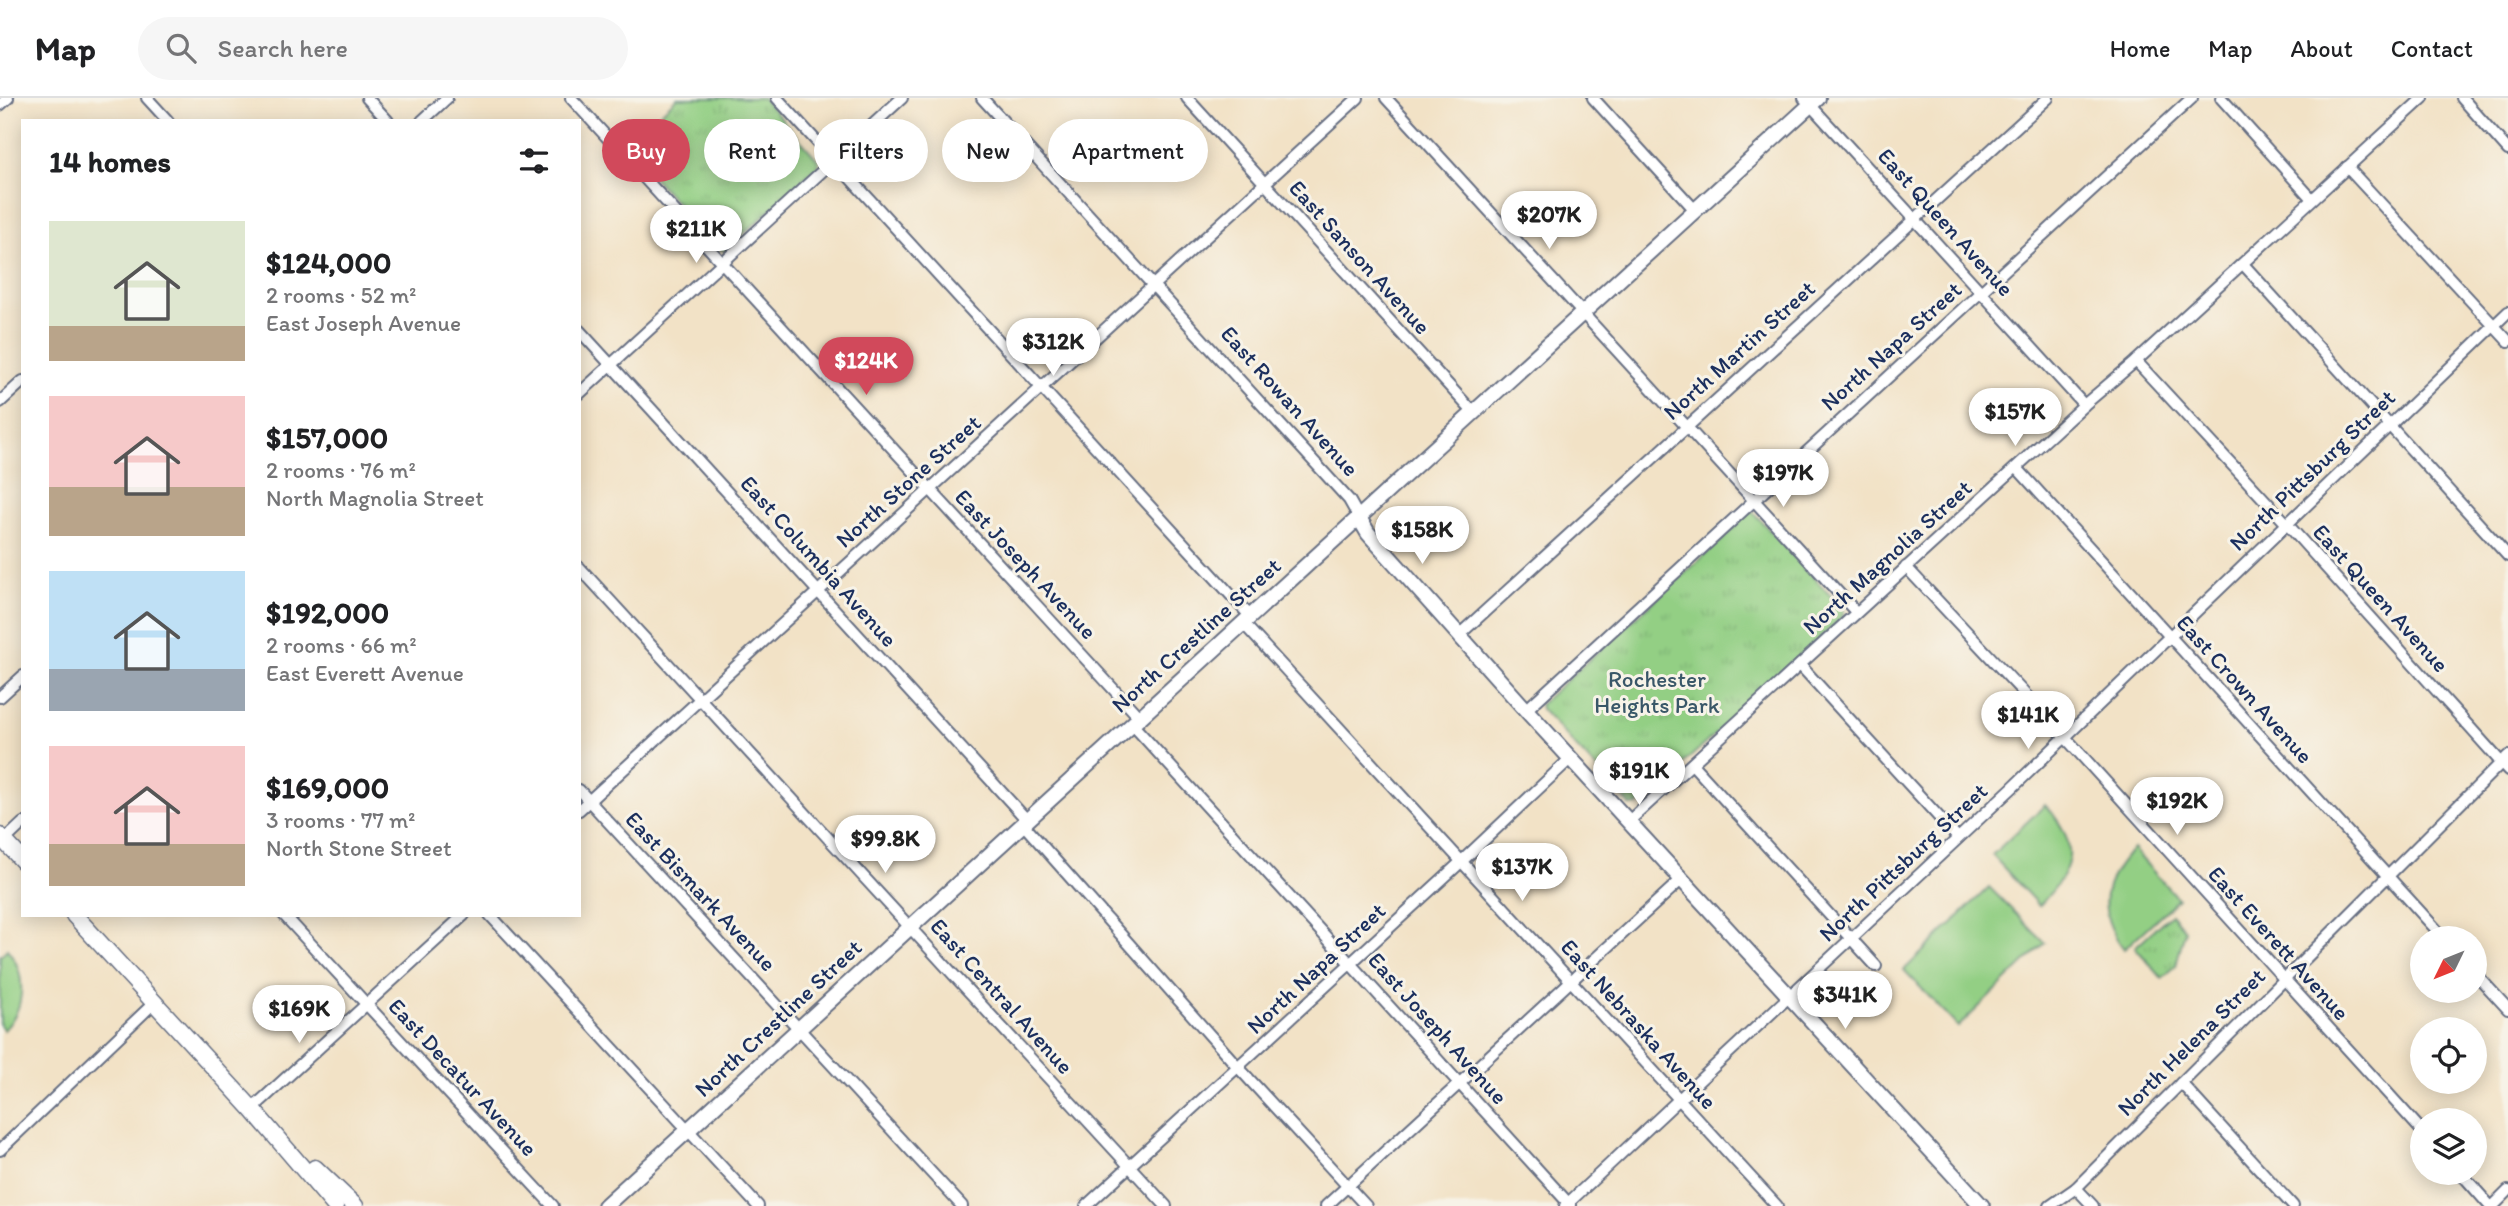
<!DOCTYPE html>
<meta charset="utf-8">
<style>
:root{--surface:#fff;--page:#f6f6f6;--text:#202124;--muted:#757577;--line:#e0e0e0;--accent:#d1495b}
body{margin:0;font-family:Itim,sans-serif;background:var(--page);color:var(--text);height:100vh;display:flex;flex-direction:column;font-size:26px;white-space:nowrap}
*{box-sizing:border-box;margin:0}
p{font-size:23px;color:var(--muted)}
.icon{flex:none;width:38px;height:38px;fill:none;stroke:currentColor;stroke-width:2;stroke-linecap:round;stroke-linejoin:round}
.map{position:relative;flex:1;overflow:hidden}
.side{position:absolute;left:21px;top:21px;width:560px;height:798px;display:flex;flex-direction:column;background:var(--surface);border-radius:0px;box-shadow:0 4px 18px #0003}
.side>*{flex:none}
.hud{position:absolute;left:602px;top:21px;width:665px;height:63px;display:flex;gap:14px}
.needle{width:46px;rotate:227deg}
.tools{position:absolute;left:2410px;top:828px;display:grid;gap:14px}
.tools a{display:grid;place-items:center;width:77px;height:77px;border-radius:50%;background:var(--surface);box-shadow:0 4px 18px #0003;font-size:35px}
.price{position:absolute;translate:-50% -60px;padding:0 16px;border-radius:24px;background:#fff;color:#222;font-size:23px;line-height:46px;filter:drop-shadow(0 2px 4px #0008)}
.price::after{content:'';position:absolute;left:50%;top:42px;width:21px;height:16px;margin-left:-10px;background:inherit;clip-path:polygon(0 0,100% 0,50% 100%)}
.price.current{background:var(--accent);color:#fff}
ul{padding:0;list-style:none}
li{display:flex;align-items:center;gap:21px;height:175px;padding:0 28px}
li span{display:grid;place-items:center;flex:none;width:196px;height:140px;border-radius:0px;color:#555}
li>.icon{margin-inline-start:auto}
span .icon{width:84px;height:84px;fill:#fffc;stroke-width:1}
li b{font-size:30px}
h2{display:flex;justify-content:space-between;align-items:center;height:84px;padding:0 28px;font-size:30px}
.pill{padding:0 24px;border-radius:32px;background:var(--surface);box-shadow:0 4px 18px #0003;font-size:24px;line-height:63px}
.pill.current{background:var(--accent);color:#fff}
header{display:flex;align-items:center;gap:42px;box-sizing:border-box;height:98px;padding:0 35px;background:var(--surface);border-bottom:2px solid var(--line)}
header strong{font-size:33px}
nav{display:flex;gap:38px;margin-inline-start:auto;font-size:24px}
.search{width:490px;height:63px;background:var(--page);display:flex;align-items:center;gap:18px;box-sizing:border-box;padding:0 24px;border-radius:38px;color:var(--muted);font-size:26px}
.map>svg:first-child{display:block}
</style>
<header>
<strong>Map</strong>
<div class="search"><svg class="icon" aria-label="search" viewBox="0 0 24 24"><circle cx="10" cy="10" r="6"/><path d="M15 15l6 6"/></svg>Search here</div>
<nav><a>Home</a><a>Map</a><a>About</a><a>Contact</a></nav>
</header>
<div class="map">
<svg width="2508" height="1108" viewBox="0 0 2508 1108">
<defs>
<pattern id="park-tufts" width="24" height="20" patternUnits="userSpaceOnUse" patternTransform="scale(1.75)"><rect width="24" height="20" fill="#93cf84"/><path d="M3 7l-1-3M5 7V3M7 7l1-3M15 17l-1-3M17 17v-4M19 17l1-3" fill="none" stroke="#7eb274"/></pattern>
</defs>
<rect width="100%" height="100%" fill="#f7f3e8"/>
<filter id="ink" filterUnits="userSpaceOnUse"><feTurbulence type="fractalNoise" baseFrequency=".0143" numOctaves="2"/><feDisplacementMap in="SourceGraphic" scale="14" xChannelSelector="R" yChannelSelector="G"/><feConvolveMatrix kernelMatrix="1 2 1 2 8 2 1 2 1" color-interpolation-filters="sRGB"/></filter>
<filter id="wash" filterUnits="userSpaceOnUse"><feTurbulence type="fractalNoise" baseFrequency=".00686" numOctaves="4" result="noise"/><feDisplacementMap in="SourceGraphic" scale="28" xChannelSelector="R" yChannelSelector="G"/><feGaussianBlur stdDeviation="1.57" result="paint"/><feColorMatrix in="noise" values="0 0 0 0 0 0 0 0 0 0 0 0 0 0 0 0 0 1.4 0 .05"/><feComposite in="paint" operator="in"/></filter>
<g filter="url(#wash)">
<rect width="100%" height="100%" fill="#f2e2c6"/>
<!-- grass -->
<g fill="#93cf84" stroke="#577f71" stroke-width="2">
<path d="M2045,707C2082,747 2074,771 2039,808L1992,757Z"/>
<path d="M2133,751L2178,801L2124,851C2095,813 2101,784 2133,751Z"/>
<polygon points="1989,789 2045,845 1958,929 1904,872"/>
<path d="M7,851C27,875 26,910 4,932L0,927V858Z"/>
</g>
<!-- park -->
<g fill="url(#park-tufts)" stroke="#577f71" stroke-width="2">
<polygon points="677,0 763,0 819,63 818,68 725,153 719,151 625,48"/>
<polygon points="1750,411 1844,512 1843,519 1638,707 1631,708 1541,611 1540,606 1725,439"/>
<polygon points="2171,816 2185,832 2176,868 2162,880 2135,849"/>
</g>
</g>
<g filter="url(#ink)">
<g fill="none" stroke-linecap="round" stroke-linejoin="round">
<defs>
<g id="street">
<polyline points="147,0 168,23"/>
<polyline points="367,0 388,23"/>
<polyline points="571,0 1139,619"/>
<polyline points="777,0 1250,518"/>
<polyline points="982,0 1349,402 1358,418"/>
<polyline points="1187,0 1473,314"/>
<polyline points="1386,0 1856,514"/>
<polyline points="1593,0 1695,112"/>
<polyline points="1804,0 2084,307"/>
<polyline points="2221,0 2312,101"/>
<polyline points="2462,0 2508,52"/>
<polyline points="0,7 8,0"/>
<polyline points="422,23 447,0"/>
<polyline points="2347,69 2508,243"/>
<polyline points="2243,166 2508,458"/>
<polyline points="579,232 1027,722"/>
<polyline points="2136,263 2287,426 2508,672"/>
<polyline points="579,296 902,0"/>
<polyline points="0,304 23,283"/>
<polyline points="2017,370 2444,840"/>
<polyline points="579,469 1166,1108"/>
<polyline points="1906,469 2065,639 2422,1033"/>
<polyline points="1243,525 1777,1108"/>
<polyline points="1459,537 2048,0"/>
<polyline points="1800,567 1958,740"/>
<polyline points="0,599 23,578"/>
<polyline points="1526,612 2192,0"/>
<polyline points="1132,626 1571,1108"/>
<polyline points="1692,666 1876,868"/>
<polyline points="579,692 962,1108"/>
<polyline points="579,712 1358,0"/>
<polyline points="1629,723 2084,307 2136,263 2423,0"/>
<polyline points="1023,726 1238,969 1366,1108"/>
<polyline points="4,743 23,725"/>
<polyline points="284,817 553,1108"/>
<polyline points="490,817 758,1108"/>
<polyline points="2474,874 2508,911"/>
<polyline points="2181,985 2293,1108"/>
<polyline points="252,1011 464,817"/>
<polyline points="0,1052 155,904"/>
<polyline points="2460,1074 2490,1108"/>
<polyline points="2076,1090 2093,1108"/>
<polyline points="1086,1108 1462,763 1571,660"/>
<polyline points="1326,1108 1682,781"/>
<polyline points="1565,1108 2012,690 2508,214"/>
<polyline points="2050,1108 2076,1090 2508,658"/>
<polyline points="2493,1108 2508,1093"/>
</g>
<g id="secondary">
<polyline points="1358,418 1368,435 1526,612 1982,1108"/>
<polyline points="605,1108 1818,0"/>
</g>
<g id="primary">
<polyline points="0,738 23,763"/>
<polyline points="74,817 252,1011 335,1108"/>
<polyline points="315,1070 355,1108"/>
</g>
</defs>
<!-- street casing -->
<use href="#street" stroke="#666e82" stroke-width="14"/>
<!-- secondary casing -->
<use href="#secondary" stroke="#666e82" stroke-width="18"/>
<!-- primary casing -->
<use href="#primary" stroke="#666e82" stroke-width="19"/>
<!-- street -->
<use href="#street" stroke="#fff" stroke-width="10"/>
<!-- secondary -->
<use href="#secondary" stroke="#fff" stroke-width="14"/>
<!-- primary -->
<use href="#primary" stroke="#fff" stroke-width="16"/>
</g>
</g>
<g text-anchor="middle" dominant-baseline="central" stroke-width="6" stroke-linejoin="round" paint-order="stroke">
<!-- street labels -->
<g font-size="23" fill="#1b2f5e" stroke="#f7f3e8">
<text transform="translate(1946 124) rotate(48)">East Queen Avenue</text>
<text transform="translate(1360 159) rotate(48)">East Sanson Avenue</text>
<text transform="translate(1891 248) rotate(-42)">North Napa Street</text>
<text transform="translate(1739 252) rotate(-42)">North Martin Street</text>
<text transform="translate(1290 303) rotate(48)">East Rowan Avenue</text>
<text transform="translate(2312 372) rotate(-44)">North Pittsburg Street</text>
<text transform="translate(908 383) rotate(-42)">North Stone Street</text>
<text transform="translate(1887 459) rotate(-42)">North Magnolia Street</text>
<text transform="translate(819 463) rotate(48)">East Columbia Avenue</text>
<text transform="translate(1026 466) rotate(47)">East Joseph Avenue</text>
<text transform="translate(2381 500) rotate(48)">East Queen Avenue</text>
<text transform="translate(1196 537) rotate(-42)">North Crestline Street</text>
<text transform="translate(2245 591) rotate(48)">East Crown Avenue</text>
<text transform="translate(1903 764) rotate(-43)">North Pittsburg Street</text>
<text transform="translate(701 793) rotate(47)">East Bismark Avenue</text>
<text transform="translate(2279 845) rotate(48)">East Everett Avenue</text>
<text transform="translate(1316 870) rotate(-43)">North Napa Street</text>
<text transform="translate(1002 898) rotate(48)">East Central Avenue</text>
<text transform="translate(778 920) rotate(-43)">North Crestline Street</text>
<text transform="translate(1639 926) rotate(48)">East Nebraska Avenue</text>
<text transform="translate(1438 930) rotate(48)">East Joseph Avenue</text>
<text transform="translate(2191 944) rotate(-45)">North Helena Street</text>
<text transform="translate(463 979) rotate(47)">East Decatur Avenue</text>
</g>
<!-- park labels -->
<g font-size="23" fill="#395768" stroke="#f7f3e8">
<text x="1657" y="581">Rochester<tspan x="1657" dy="26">Heights Park</tspan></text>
</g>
</g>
</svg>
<div class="tools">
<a><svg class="needle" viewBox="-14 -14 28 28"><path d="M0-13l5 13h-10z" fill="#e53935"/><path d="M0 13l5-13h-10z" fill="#757577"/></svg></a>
<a><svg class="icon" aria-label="locate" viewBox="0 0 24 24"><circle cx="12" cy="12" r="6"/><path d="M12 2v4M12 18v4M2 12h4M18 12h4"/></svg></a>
<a><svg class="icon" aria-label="layers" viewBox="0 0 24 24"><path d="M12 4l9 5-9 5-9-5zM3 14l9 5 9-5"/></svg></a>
</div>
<b class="price" style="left:1549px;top:153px">$207K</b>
<b class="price" style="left:696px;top:167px">$211K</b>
<b class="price" style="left:1053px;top:280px">$312K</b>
<b class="price current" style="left:866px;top:299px">$124K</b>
<b class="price" style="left:2015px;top:350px">$157K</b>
<b class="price" style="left:1783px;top:411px">$197K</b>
<b class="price" style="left:1422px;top:468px">$158K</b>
<b class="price" style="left:2028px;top:653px">$141K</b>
<b class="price" style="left:1639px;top:709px">$191K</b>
<b class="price" style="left:2177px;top:739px">$192K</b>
<b class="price" style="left:885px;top:777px">$99.8K</b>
<b class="price" style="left:1522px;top:805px">$137K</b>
<b class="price" style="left:1845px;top:933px">$341K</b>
<b class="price" style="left:299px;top:947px">$169K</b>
<div class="hud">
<a class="pill current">Buy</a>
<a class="pill">Rent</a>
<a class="pill">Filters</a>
<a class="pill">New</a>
<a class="pill">Apartment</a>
</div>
<section class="side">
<h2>14 homes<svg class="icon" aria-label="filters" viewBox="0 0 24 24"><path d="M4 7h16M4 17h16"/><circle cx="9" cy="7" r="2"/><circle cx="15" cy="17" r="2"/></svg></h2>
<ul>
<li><span style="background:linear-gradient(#dfe7d0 75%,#b9a48a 0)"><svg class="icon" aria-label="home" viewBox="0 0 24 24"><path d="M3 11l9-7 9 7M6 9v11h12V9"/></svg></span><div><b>$124,000</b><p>2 rooms · 52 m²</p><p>East Joseph Avenue</p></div></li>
<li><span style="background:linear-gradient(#f6c9c9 65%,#b9a48a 0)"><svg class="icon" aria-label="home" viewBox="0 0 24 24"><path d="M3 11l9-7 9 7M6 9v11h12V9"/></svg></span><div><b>$157,000</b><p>2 rooms · 76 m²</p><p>North Magnolia Street</p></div></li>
<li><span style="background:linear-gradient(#bfe0f5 70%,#9aa5b1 0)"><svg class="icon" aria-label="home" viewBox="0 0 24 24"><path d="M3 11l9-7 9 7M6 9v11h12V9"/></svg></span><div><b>$192,000</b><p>2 rooms · 66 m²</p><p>East Everett Avenue</p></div></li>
<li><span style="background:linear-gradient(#f6c9c9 70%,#b9a48a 0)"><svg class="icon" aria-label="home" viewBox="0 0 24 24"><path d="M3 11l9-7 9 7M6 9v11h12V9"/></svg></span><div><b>$169,000</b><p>3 rooms · 77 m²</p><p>North Stone Street</p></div></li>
</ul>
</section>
</div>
